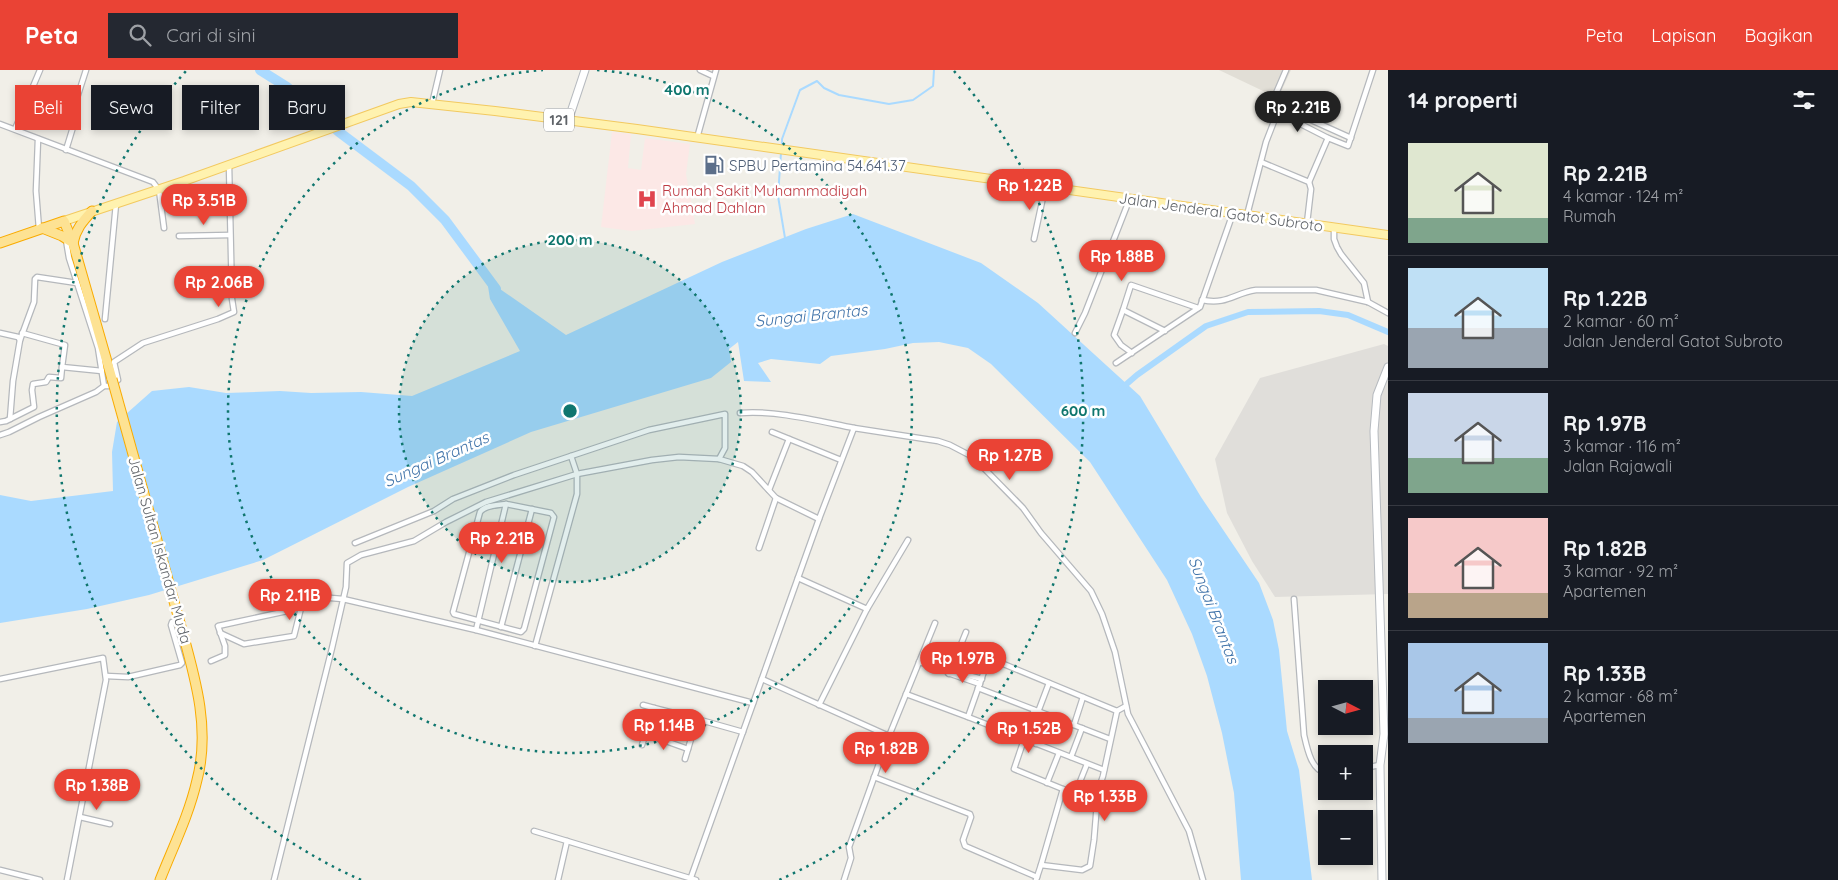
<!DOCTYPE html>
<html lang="id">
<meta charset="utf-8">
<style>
:root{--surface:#171b24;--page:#242831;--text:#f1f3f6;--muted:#9ea1a6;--line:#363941;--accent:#ea4335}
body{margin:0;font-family:Quicksand,sans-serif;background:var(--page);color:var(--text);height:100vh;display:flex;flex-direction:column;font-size:19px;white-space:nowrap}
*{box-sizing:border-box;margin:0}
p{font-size:16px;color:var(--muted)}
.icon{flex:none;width:28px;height:28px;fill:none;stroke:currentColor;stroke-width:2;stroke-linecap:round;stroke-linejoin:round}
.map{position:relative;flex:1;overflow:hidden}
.sheet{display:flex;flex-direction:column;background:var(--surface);width:450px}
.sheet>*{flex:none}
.banner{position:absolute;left:15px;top:15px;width:475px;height:45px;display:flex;gap:10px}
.needle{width:32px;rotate:96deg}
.fabs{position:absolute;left:1318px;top:610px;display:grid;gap:10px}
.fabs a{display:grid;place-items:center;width:55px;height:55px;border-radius:0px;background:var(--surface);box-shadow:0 2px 8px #0003;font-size:25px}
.price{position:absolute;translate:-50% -42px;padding:0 11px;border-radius:18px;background:var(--accent);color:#fff;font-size:16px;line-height:32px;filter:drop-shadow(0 1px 2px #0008)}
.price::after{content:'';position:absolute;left:50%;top:30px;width:15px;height:11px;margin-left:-8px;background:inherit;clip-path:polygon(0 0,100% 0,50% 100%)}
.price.selected{background:#222;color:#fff}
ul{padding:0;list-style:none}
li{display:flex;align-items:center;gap:15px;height:125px;padding:0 20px}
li+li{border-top:1px solid var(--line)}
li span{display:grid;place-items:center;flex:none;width:140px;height:100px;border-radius:0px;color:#555}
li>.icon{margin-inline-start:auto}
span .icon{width:60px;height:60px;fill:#fffc;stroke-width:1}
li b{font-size:21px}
h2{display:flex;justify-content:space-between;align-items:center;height:60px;padding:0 20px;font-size:21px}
.tag{padding:0 18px;border-radius:0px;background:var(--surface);box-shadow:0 2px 8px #0003;font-size:18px;line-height:45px}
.tag.selected{background:var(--accent);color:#fff}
header{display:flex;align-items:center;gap:30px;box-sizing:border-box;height:70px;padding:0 25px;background:var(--accent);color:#fff}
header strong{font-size:24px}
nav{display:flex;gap:28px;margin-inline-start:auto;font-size:18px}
.search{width:350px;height:45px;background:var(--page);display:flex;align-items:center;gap:12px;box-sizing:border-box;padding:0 18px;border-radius:0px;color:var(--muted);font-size:19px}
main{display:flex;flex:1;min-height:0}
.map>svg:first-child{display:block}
</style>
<header>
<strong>Peta</strong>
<div class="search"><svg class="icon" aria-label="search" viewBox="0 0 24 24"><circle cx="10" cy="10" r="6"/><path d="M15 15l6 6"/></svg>Cari di sini</div>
<nav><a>Peta</a><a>Lapisan</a><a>Bagikan</a></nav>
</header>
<main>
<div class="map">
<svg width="1388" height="810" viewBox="0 0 1388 810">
<rect width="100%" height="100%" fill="#f1efe8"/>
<!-- industrial -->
<polygon fill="#e0deda" points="1384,274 1388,276 1388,524 1275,527 1252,491 1227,443 1215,389 1260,308"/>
<!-- education -->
<polygon fill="#e1ded6" points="1219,0 1291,0 1278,28"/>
<!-- medical -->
<polygon fill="#fce8e6" points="612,62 631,64 628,98 641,100 645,68 690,74 686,104 695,154 632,161 601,157"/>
<!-- water -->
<polygon fill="#aadaff" points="853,144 981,193 1038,233 1140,326 1201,427 1259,513 1273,550 1279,580 1287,661 1299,700 1312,810 1241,810 1234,723 1222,663 1207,606 1192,564 1167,510 1090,392 991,294 968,278 939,272 913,273 885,279 831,286 820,294 771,289 758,293 771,312 744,311 738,272 729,279 731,292 711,308 531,362 408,417 263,490 149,525 87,539 0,553 0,425 31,431 113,421 112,382 117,352 152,321 189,317 226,323 280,321 311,323 361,322 412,326 520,281 490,229 487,210 566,265 722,192 806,159"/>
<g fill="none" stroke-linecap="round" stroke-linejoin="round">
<!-- stream -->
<g stroke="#aadaff" stroke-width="2">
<polyline points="782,78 782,69 800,20 817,11 824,18 839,25 889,34 913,30 933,16 934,0"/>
<polyline points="781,83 778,126 785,168"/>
</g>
<!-- canal -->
<polyline stroke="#aadaff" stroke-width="6" points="1122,318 1137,305 1206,256 1248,242 1319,241 1348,245 1388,262"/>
<!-- river -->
<polyline stroke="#aadaff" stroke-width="10" points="260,0 287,17 339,62 411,116 445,150 496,219"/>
<defs>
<g id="street">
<polyline points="700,0 713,6"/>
<polyline points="432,34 440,0"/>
<polyline points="1271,35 1286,0"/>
<polyline points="1277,42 1328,68"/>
<polyline points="0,54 153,112 159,120 164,158"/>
<polyline points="15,59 40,0"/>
<polyline points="697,68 716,0"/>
<polyline points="38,69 36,121 39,159"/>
<polyline points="66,80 77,44 77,28 86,0"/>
<polyline points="1261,92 1309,112 1311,119 1307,153"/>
<polyline points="1309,112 1328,68 1348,76 1373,0"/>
<polyline points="1247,145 1266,72 1280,36 1351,68"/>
<polyline points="1334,158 1334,169 1337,177 1341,184 1364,213 1368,232"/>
<polyline points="179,166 230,165"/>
<polyline points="1034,169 1045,118"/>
<polyline points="66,170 69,188 98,278 104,316"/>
<path d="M1202,230C1228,235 1234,223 1256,220H1316L1368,232L1388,243"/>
<polyline points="1123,240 1114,265 1121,275 1132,283"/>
<polyline points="105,249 116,134"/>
<polyline points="1165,261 1123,240 1131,215 1198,238"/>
<polyline points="0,263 18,267 20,270 13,311 10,349"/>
<polyline points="22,263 65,275 62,297 102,301"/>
<polyline points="1075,263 1085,243 1130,128"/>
<polyline points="20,270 34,232 35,209 37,207 77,213"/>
<polyline points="1116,293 1200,237 1233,143"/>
<path d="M740,343C776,340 818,351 854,358"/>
<polyline points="0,352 6,351 34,337 32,320 33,314 46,312 49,307 61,308 62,297"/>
<polyline points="772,362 841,390"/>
<polyline points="0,365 9,362 39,347 96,322 104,316 110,316 118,310 114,292 143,273 218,249 234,242 232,229 229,95"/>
<polyline points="769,420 789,369"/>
<path d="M506,434L551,443L554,447L524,559L521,562L454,544L453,542L480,442C485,435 498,435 506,434Z"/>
<polyline points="355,473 434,441 453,429 514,405 649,360 725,344 725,378 719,389"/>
<polyline points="759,478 776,428"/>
<polyline points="798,508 867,539 908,470"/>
<path d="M1294,529L1304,665C1307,678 1311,700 1326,703"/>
<polyline points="501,557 532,439"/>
<polyline points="476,560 506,434"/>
<polyline points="220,563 244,574 294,566 301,538"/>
<polyline points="535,576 577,424 577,404 571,386"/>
<polyline points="989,588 1117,641 1126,636"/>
<polyline points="211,591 225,585 225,576 218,556 301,538 303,530 307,526 343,529 476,560 753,633"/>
<polyline points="919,592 982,609"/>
<polyline points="948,603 980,614"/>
<polyline points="949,604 966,562"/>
<polyline points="106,606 128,607 180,595 182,593 171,555 172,552"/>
<polyline points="0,609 103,588 106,610 67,810"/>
<polyline points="762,609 889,666"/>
<polyline points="978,618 1110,669"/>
<polyline points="906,624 968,647 1104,700"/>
<polyline points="643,635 654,638"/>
<polyline points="819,635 867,539"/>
<polyline points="1034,640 1014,699 1075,724 1087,694"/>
<polyline points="1038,642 1049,613"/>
<polyline points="968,647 993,576"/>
<polyline points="697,649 743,662"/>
<polyline points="1074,655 1083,627"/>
<polyline points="646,664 688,679"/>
<polyline points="1036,674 1046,645"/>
<polyline points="642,675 654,638 697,649 685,689"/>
<polyline points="1071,687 1082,658"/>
<polyline points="1364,698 1380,695"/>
<polyline points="874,707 970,744 971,747 963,770 965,776 1037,807"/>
<polyline points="1047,713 1059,683"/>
<polyline points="80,747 110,754"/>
<polyline points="534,761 696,810"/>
<polyline points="1041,795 1063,719"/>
<polyline points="0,800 40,810"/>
<polyline points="274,810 332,578 346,517 347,493 361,485 414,471 446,452 486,432 577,404 652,390 679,387 719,389 743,396 752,402 776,428 819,449"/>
<polyline points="558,810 567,771"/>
<polyline points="690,810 819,449 854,358 938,371 950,375 973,387 1023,438 1041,463 1091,521 1102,544 1115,582 1128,644 1189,761 1203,810"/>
<polyline points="844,810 851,788 849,777 889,666 935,553"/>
<polyline points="1036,810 1041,795 1082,800 1090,796 1094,770 1098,721 1103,706 1117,641"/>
</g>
<g id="secondary">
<polyline points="568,51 585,0"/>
<polyline points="1382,810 1380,695 1384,664 1374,361 1377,325 1388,297"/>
</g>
<polyline id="primary" points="64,151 184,111 399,34 411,32 495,41 637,59 1388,165"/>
<g id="highway">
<polyline points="42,158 62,166 73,173"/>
<polyline points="0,173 64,151 73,173 112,309"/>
<path d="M73,173C76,159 82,152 92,141"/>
<path d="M160,810C173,777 189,745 197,710C211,657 194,604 180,553"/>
</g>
</defs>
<!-- street casing -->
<use href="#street" stroke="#b5b8bc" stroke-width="7"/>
<!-- secondary casing -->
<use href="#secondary" stroke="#b6babf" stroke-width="9"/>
<!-- primary casing -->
<use href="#primary" stroke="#f2c960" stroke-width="10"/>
<!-- highway casing -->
<use href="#highway" stroke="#f9ab00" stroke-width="11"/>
<!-- street -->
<use href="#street" stroke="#fff" stroke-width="4.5"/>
<!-- secondary -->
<use href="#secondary" stroke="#fff" stroke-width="7"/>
<!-- primary -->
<use href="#primary" stroke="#fff2af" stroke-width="8"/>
<!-- highway -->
<use href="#highway" stroke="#fde293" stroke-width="9"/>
<defs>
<polyline id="highway-bridge" points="112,309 180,553"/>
</defs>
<!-- highway-bridge casing -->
<use href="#highway-bridge" stroke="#f9ab00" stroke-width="11" stroke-linecap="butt"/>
<!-- highway-bridge -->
<use href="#highway-bridge" stroke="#fde293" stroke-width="9"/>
</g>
<!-- distance rings -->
<circle cx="570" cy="341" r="171" fill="#0f766e" fill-opacity=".12"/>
<g fill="none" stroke="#0f766e" stroke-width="2.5" stroke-dasharray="2.5 5">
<circle cx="570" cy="341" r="171"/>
<path d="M597 0A342 342 0 1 1 543 0"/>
<path d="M361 810A513 513 0 0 1 186 1M954 1A513 513 0 0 1 779 810"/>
</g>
<!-- icons -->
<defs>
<symbol id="fuel-bare" viewBox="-9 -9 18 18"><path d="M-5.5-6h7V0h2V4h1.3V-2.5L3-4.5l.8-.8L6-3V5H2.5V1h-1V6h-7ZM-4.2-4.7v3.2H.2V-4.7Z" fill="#5c6f8a" stroke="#fff" stroke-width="2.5" paint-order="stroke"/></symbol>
<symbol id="hospital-bare" viewBox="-9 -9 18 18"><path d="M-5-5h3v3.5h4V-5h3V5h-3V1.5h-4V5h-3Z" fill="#e0444e" stroke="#fff" stroke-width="2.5" paint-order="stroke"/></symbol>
</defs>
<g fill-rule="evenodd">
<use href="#fuel-bare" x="700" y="81" width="28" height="28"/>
<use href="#hospital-bare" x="633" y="115" width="28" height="28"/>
</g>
<g text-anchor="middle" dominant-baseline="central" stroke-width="5" stroke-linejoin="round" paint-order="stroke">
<!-- shield labels -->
<rect fill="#fff" stroke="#8f9295" stroke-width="1" x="544" y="38.5" width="30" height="23" rx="4"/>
<g font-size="14" font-weight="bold" fill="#5f6368">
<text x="559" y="50">121</text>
</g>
<!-- service labels -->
<g font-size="15" fill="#4e5e75" stroke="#fff" text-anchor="start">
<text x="729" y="95">SPBU Pertamina 54.641.37</text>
</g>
<!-- health labels -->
<g font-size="15" fill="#be3a42" stroke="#fff" text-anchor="start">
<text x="662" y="120">Rumah Sakit Muhammadiyah<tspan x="662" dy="17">Ahmad Dahlan</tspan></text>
</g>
<!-- street labels -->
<g font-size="15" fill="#5f6368" stroke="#fff">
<text transform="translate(1221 142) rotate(8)">Jalan Jenderal Gatot Subroto</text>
<text transform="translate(160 480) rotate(74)">Jalan Sultan Iskandar Muda</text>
</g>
<!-- water labels -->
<g font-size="16" font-style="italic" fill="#4174aa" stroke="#fff">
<text transform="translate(811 245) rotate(-6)">Sungai Brantas</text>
<text transform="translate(436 389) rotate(-24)">Sungai Brantas</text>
<text transform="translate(1214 540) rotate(69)">Sungai Brantas</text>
</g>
</g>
<circle cx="570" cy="341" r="8" fill="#0f766e" stroke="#fff" stroke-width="2.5"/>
<g font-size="15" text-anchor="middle" font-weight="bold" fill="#0f766e" stroke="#fff" stroke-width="5" stroke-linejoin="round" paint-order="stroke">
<text x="687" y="25">400 m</text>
<text x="570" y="175">200 m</text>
<text x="1083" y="346">600 m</text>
</g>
</svg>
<div class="fabs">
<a><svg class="needle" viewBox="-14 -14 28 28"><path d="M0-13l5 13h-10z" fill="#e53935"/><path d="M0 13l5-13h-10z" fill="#9ea1a6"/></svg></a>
<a>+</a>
<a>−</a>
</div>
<b class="price selected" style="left:1298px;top:63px">Rp 2.21B</b>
<b class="price" style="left:1030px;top:141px">Rp 1.22B</b>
<b class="price" style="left:204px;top:156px">Rp 3.51B</b>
<b class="price" style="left:1122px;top:212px">Rp 1.88B</b>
<b class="price" style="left:219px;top:238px">Rp 2.06B</b>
<b class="price" style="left:1010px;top:411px">Rp 1.27B</b>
<b class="price" style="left:502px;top:494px">Rp 2.21B</b>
<b class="price" style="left:290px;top:551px">Rp 2.11B</b>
<b class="price" style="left:963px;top:614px">Rp 1.97B</b>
<b class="price" style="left:664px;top:681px">Rp 1.14B</b>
<b class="price" style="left:1029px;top:684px">Rp 1.52B</b>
<b class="price" style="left:886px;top:704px">Rp 1.82B</b>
<b class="price" style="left:97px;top:741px">Rp 1.38B</b>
<b class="price" style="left:1105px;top:752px">Rp 1.33B</b>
<div class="banner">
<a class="tag selected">Beli</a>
<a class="tag">Sewa</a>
<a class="tag">Filter</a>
<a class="tag">Baru</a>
</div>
</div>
<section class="sheet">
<h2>14 properti<svg class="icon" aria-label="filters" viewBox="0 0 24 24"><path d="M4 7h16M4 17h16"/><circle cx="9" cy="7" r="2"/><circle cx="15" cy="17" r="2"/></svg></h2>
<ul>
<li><span style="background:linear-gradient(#dfe7d0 75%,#7fa58c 0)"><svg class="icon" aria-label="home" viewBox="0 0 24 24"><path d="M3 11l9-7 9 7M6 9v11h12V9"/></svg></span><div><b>Rp 2.21B</b><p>4 kamar · 124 m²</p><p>Rumah</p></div></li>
<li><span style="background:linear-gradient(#bfe0f5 60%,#9aa5b1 0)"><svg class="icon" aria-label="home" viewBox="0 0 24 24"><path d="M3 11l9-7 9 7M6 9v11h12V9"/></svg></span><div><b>Rp 1.22B</b><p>2 kamar · 60 m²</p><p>Jalan Jenderal Gatot Subroto</p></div></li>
<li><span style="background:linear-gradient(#c9d6e8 65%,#7fa58c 0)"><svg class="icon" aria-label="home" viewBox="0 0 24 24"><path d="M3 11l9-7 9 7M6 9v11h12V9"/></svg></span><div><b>Rp 1.97B</b><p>3 kamar · 116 m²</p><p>Jalan Rajawali</p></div></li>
<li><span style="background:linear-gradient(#f6c9c9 75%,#b9a48a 0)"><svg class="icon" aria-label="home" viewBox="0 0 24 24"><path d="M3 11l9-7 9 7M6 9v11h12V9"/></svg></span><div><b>Rp 1.82B</b><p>3 kamar · 92 m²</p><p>Apartemen</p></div></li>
<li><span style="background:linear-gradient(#a9c7e8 75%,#9aa5b1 0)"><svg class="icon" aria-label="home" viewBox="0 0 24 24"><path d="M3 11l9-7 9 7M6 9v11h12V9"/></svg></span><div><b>Rp 1.33B</b><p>2 kamar · 68 m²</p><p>Apartemen</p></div></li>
</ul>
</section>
</main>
